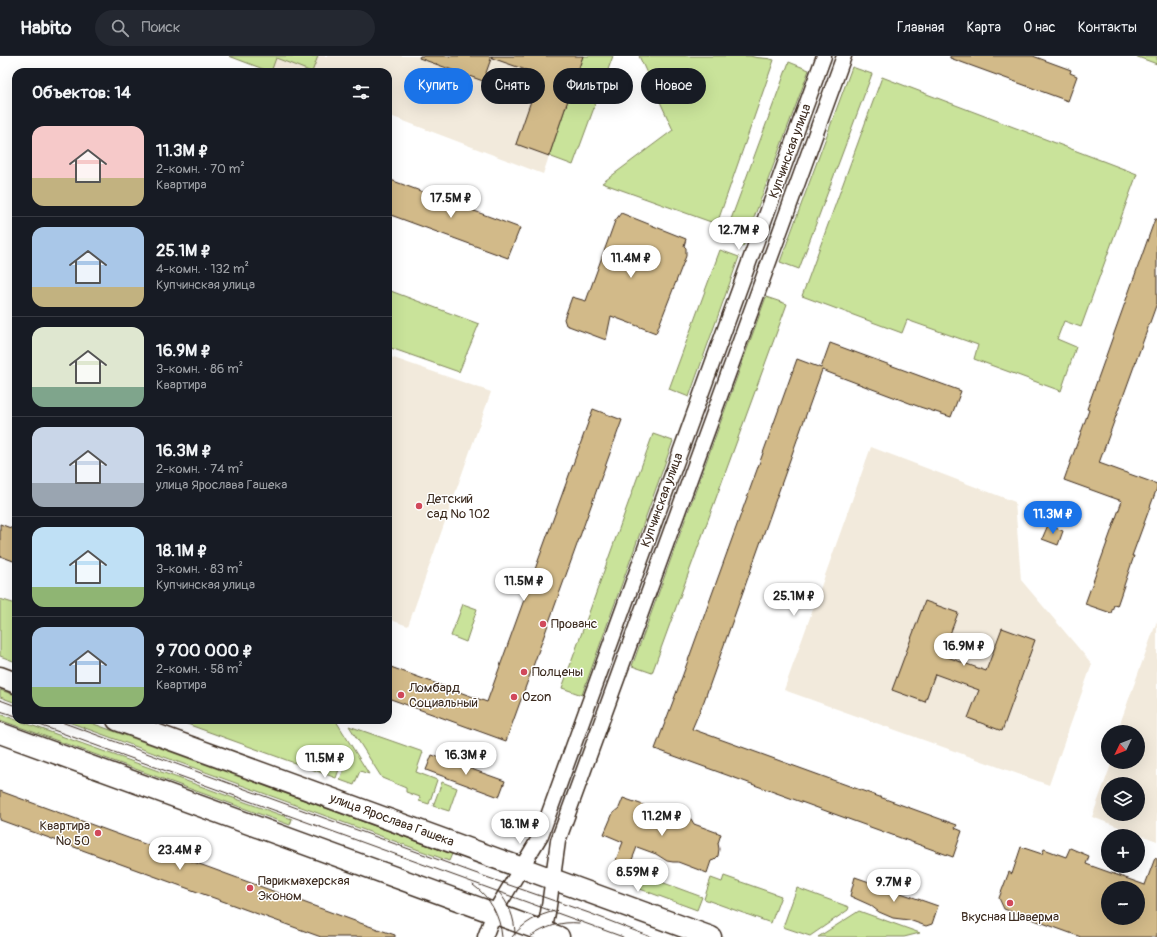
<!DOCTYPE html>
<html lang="ru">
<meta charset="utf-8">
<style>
:root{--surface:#171b24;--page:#242831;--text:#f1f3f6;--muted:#9ea1a6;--line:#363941;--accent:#1a73e8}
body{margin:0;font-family:Pangolin,sans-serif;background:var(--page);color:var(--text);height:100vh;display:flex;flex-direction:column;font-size:15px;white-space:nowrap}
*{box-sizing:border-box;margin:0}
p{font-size:13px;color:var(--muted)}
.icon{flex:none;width:22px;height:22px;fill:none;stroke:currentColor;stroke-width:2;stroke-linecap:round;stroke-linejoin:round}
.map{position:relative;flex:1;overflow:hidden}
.sheet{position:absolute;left:12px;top:12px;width:380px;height:656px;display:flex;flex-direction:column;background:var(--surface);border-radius:12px;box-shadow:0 4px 16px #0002}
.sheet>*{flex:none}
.hud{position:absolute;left:404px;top:12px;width:380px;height:36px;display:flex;gap:8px}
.needle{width:26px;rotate:227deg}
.controls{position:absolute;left:1101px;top:669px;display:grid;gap:8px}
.controls a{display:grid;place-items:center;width:44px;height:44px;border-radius:50%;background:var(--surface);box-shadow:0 4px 16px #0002;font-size:20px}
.price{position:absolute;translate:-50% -34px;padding:0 9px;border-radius:14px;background:#fff;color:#222;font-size:13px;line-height:26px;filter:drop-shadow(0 1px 2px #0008)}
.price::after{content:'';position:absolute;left:50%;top:24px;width:12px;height:9px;margin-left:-6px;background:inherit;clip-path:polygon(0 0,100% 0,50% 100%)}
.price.current{background:var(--accent);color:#fff}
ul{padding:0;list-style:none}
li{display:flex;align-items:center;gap:12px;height:100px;padding:0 20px}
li+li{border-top:1px solid var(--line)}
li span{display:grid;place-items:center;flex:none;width:112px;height:80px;border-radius:12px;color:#555}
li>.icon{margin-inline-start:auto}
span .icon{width:48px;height:48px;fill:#fffc;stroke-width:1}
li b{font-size:17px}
h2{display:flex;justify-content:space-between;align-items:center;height:48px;padding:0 20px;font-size:17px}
.pill{padding:0 14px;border-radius:18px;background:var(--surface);box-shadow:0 4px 16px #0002;font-size:14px;line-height:36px}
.pill.current{background:var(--accent);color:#fff}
header{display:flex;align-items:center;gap:24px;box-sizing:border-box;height:56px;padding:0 20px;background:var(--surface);border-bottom:1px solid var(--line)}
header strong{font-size:19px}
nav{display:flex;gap:22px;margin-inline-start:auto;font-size:14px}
.search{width:280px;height:36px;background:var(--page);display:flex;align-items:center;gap:10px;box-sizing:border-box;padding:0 14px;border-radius:22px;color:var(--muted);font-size:15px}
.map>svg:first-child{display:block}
</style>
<header>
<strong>Habito</strong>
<div class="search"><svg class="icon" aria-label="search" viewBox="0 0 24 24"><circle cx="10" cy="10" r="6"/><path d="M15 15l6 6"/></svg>Поиск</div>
<nav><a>Главная</a><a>Карта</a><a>О нас</a><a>Контакты</a></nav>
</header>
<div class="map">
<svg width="1157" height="881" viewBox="0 0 1157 881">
<rect width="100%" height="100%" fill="#fff"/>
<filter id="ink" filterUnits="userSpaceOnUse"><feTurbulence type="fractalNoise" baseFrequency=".025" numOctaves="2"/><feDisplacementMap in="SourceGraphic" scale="8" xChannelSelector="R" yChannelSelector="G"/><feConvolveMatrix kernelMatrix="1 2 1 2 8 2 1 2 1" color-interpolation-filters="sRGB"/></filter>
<g filter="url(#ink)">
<!-- built -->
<g fill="#f2eadc" fill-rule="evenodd">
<polygon points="229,0 583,0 543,118 388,59 388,16 272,16"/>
<polygon points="388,300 491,336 408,570 388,563"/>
<polygon points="871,391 1015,446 1021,524 1092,608 1049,729 784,634"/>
<path d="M1157,565V785L1092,761L1112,706H1138V676H1117ZM1108,728H1138V758H1108Z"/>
</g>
<!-- green -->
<g fill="#c9e39a" stroke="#82865c">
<polygon points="229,0 318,0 312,16 276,2 271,16"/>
<polygon points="583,0 613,0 573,109 549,100"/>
<path d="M639,0H750C758,3 766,1 774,4L719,162L711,166L602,127L673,74Z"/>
<polygon points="1135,0 1157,0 1157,8"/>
<path d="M789,6L809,14L743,191C735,187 731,181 727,174Z"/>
<polygon points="852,11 872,18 799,213 780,206"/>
<polygon points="882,21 1137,118 1081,271 1064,265 1057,283 1076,291 1061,335 974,303 978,289 907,264 902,277 802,240"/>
<polygon points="720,194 739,201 689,341 669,333"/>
<polygon points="388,234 479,268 459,316 388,291"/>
<polygon points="766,241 787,248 652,617 632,610"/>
<polygon points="653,378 673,385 582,639 562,632"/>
<polygon points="0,543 16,548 16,606 0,600"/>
<polygon points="463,548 477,553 466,586 451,580"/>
<polygon points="0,634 16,639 16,647 0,641"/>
<polygon points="0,658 292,763 290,769 0,664"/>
<polygon points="63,664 83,664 452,798 449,805"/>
<polygon points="176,664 333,664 336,665 369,718 360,715 354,729 340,724 345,710 341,708 336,722"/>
<polygon points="349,670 423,696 416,716 437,724 429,748 419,745 420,741 406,736 406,732 382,722"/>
<polygon points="442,726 457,732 449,755 433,750"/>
<polygon points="645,820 702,841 697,854 640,833"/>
<polygon points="724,820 781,840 771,867 704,843 711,822 722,826"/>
<polygon points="797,832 849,851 848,854 810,880 783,871"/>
<polygon points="859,855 920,877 904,881 818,881"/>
</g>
<!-- building -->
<g fill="#d2ba89" stroke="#3b2a1e" fill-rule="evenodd">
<polygon points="420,0 492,0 483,25 419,2"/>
<polygon points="492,0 583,0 549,100 516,88 540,19 492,2"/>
<polygon points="950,0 1033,0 1071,14 1070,17 1077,20 1068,45 950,2"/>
<polygon points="388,123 520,172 508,202 388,158"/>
<polygon points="621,157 686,183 684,190 686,192 686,200 656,277 611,260 606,284 566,269 564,263 572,241 586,245 615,165"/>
<polygon points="1155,163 1157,163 1157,247 1099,407 1157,428 1157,432 1132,500 1134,500 1117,550 1114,549 1111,557 1085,548 1122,445 1064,424 1089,354 1087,353"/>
<polygon points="830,287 961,335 951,361 920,351 822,314 704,645 692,673 957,769 955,772 962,775 953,801 655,693 677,635 797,303 821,312"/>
<polygon points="593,353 622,364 506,685 388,642 388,610 487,646"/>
<polygon points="0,468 16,474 16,506 0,500"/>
<polygon points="1048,469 1063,475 1058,489 1042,483"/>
<polygon points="925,545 958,557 942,599 986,615 1002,572 1035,584 1002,675 968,662 979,634 935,618 925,646 892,634"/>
<polygon points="432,699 505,725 499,741 426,714"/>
<polygon points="0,735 363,868 395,879 395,881 321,881 0,764"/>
<polygon points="623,742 672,759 686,761 691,763 694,768 721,778 718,787 719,793 718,800 714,804 711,805 707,817 678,806 673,806 667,805 656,798 637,791 628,814 614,809 623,786 604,778 613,757 619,752"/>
<path d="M1021,791L1042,798L1044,793L1066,801L1070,792L1089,800L1086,808L1145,829L1155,802L1157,803V881H1081L1004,853L999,842L1009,816L1012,818ZM1108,832H1138V862H1108Z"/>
<polygon points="855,821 938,850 932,868 926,870 909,864 893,862 879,856 870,849 850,840"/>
</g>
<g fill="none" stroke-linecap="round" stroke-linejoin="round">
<defs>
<g id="street">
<polyline points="485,881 494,857 541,779 824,0"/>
<polyline points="543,881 548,857 558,785 844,0"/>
</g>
<g id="secondary">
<polyline points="0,621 16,627"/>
<polyline points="117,664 711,881"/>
<polyline points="0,677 559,881"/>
</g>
</defs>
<!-- street casing -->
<use href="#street" stroke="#3b2a1e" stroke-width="17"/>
<!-- secondary casing -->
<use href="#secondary" stroke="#3b2a1e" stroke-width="23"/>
<!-- street -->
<use href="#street" stroke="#fff" stroke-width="14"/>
<!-- secondary -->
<use href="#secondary" stroke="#fff" stroke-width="20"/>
<!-- tram -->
<g stroke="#3b2a1e" stroke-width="1">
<polyline points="0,644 16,650"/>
<polyline points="0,655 16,660"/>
<polyline points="26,664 623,881"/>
<polyline points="56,664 472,816 589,857 651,881"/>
<path d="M473,829C490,841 500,860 502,881"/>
<path d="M498,835C509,848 515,862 515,879"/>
<path d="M512,881C523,867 538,859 555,855"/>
<path d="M530,881C545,871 561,865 579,867"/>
</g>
</g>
</g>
<!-- markers -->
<g fill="#d1495b" stroke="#fff" stroke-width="1.5">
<circle cx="419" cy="450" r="4"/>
<circle cx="543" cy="568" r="4"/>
<circle cx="524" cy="616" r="4"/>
<circle cx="401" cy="639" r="4"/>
<circle cx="514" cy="641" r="4"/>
<circle cx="98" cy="777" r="4"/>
<circle cx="250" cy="832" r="4"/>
<circle cx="1010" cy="847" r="4"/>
</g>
<g text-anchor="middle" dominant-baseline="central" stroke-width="3" stroke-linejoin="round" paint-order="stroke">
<!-- street labels -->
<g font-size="13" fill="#3b2a1e" stroke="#fff">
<text transform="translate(790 95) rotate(-70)">Купчинская улица</text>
<text transform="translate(662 444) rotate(-70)">Купчинская улица</text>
<text transform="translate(392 764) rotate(20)">улица Ярослава Гашека</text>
</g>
<!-- poi labels -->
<g font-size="13" fill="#3b2a1e" stroke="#fff" text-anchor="start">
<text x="427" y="443">Детский<tspan x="427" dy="15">сад № 102</tspan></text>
<text x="551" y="568">Прованс</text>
<text x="532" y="616">Полцены</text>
<text x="409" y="632">Ломбард<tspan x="409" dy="15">Социальный</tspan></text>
<text x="522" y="641">Ozon</text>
<text x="90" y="770" text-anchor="end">Квартира<tspan x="90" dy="15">№ 50</tspan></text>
<text x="258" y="825">Парикмахерская<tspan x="258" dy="15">Эконом</tspan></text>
<text x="1010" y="861" text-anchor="middle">Вкусная Шаверма</text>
</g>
</g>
</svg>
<div class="controls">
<a><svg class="needle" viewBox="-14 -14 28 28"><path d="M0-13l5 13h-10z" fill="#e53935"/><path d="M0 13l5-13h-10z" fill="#9ea1a6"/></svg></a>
<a><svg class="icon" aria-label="layers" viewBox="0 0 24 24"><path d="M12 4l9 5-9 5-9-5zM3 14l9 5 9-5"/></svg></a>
<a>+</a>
<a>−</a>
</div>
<b class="price" style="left:451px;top:163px">17.5M ₽</b>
<b class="price" style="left:739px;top:195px">12.7M ₽</b>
<b class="price" style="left:631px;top:223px">11.4M ₽</b>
<b class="price current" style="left:1053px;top:479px">11.3M ₽</b>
<b class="price" style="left:524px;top:546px">11.5M ₽</b>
<b class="price" style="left:794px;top:561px">25.1M ₽</b>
<b class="price" style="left:964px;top:611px">16.9M ₽</b>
<b class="price" style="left:466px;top:720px">16.3M ₽</b>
<b class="price" style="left:325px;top:723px">11.5M ₽</b>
<b class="price" style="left:662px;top:781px">11.2M ₽</b>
<b class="price" style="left:520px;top:789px">18.1M ₽</b>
<b class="price" style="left:180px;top:815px">23.4M ₽</b>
<b class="price" style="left:638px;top:837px">8.59M ₽</b>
<b class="price" style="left:894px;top:847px">9.7M ₽</b>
<div class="hud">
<a class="pill current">Купить</a>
<a class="pill">Снять</a>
<a class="pill">Фильтры</a>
<a class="pill">Новое</a>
</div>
<section class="sheet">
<h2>Объектов: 14<svg class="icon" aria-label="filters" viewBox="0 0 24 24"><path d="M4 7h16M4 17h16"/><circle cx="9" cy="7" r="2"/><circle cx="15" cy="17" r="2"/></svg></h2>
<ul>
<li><span style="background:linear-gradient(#f6c9c9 65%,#c2b280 0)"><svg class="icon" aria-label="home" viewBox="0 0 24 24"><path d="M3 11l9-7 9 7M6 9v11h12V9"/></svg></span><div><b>11.3M ₽</b><p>2-комн. · 70 m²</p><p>Квартира</p></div></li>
<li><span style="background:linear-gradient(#a9c7e8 75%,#c2b280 0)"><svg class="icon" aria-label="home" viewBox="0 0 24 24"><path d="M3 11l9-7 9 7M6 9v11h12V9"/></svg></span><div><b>25.1M ₽</b><p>4-комн. · 132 m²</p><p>Купчинская улица</p></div></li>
<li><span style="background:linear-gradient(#dfe7d0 75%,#7fa58c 0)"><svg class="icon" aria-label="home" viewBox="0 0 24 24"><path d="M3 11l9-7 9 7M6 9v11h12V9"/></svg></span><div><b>16.9M ₽</b><p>3-комн. · 86 m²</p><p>Квартира</p></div></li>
<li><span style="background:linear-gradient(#c9d6e8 70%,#9aa5b1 0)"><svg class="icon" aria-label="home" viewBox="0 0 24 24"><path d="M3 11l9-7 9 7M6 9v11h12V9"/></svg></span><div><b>16.3M ₽</b><p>2-комн. · 74 m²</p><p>улица Ярослава Гашека</p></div></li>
<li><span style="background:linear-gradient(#bfe0f5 75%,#8fb573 0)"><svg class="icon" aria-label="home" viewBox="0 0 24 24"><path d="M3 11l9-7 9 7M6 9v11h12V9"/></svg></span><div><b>18.1M ₽</b><p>3-комн. · 83 m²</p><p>Купчинская улица</p></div></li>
<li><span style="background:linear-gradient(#a9c7e8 75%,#8fb573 0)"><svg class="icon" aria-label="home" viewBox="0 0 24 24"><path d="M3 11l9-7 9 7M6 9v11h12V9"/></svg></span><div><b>9 700 000 ₽</b><p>2-комн. · 58 m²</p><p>Квартира</p></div></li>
</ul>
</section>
</div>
